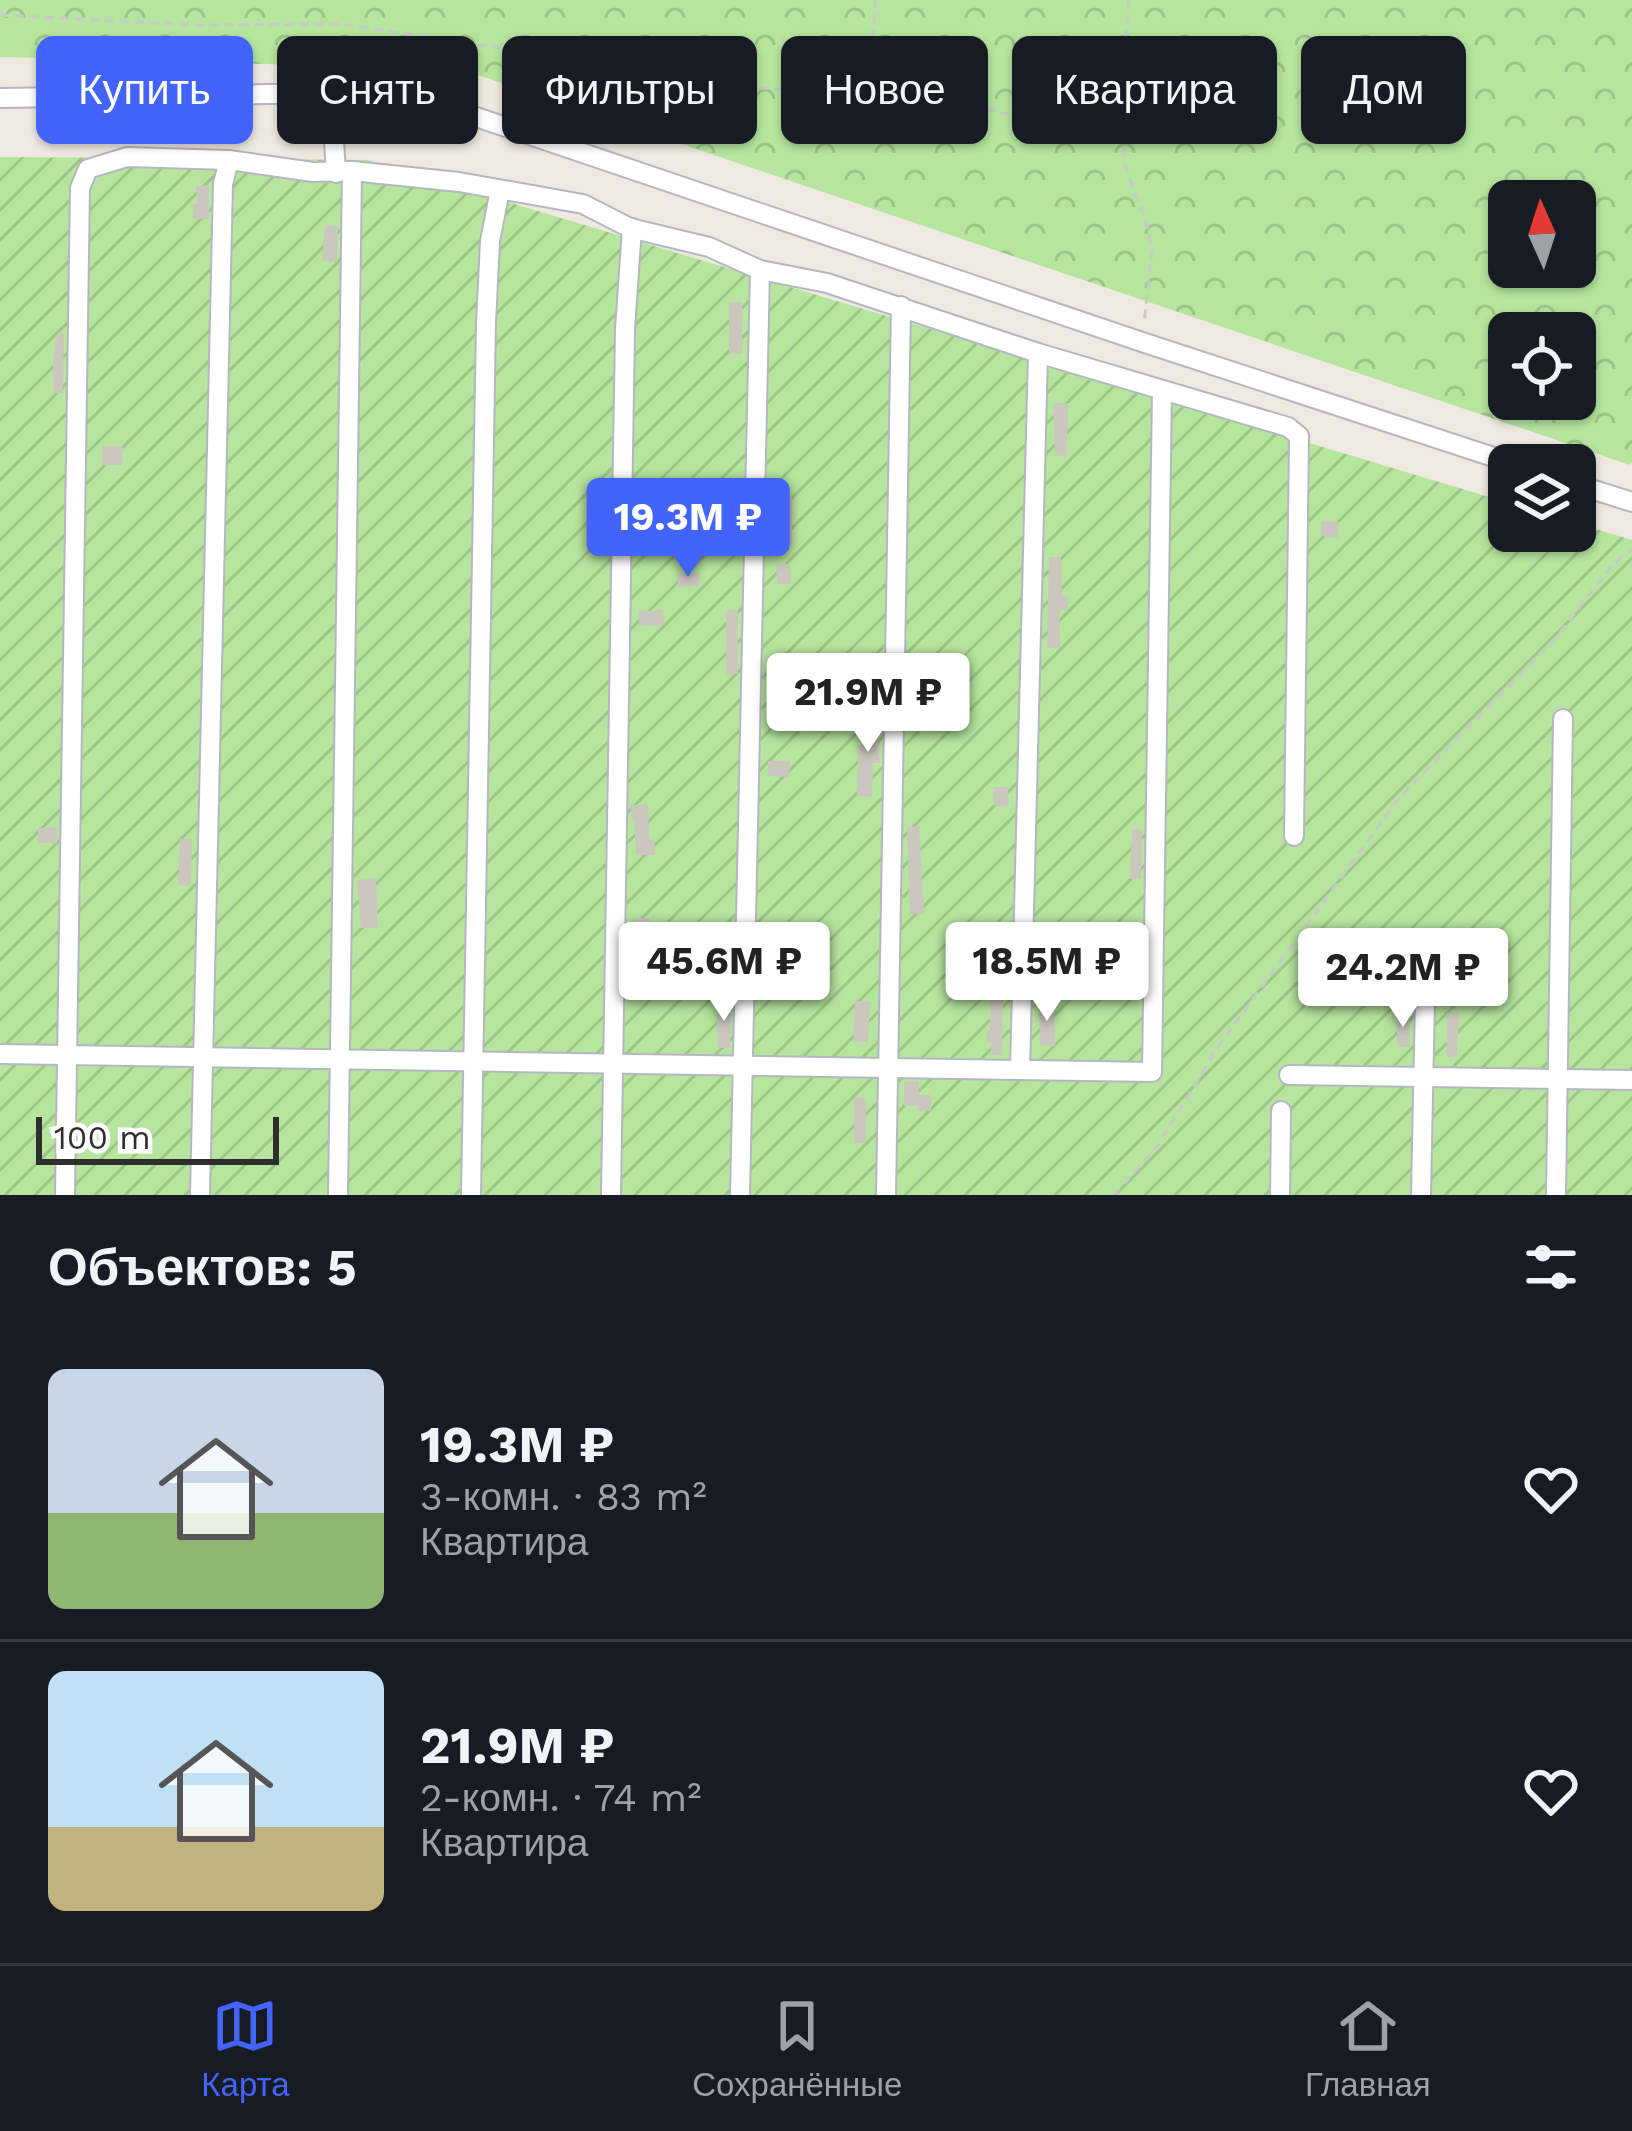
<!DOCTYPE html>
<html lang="ru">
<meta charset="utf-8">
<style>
:root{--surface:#171b24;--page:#242831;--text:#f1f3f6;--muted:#9ea1a6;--line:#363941;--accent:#4264fb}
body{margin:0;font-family:"Work Sans",sans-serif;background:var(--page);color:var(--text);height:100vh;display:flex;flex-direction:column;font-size:45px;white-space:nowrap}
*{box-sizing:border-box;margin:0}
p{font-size:39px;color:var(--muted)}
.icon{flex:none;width:66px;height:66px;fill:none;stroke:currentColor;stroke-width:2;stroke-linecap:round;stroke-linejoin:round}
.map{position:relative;height:1195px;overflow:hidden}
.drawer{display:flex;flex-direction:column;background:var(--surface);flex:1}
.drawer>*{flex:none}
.hud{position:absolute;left:36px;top:36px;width:1560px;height:108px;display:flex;gap:24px}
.needle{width:78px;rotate:357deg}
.controls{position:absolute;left:1488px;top:180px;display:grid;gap:24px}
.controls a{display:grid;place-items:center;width:108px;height:108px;border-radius:18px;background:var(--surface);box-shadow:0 3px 9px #0004;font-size:60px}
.scale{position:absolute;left:36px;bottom:30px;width:243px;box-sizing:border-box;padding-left:12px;border:6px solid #2e2e2e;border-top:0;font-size:33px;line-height:42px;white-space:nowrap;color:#2e2e2e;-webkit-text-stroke:9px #fff;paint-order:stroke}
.price{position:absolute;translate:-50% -102px;padding:0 27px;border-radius:12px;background:#fff;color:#222;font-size:39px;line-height:78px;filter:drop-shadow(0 3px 6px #0008)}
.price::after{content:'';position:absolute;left:50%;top:72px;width:36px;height:27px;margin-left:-18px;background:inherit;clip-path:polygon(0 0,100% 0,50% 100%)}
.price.selected{background:var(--accent);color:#fff}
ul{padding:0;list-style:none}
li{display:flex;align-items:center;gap:36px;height:300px;padding:0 48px}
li+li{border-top:3px solid var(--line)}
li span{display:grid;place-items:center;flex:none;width:336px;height:240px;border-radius:18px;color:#555}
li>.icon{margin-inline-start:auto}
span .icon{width:144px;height:144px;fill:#fffc;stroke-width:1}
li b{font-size:51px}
h2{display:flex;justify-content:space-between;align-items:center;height:144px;padding:0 48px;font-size:51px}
.chip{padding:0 42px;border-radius:18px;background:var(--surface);box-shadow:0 3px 9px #0004;font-size:42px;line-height:108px}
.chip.selected{background:var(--accent);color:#fff}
.tab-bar{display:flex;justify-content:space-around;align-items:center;height:168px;border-top:3px solid var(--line);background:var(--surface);font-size:33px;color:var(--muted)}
.tab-bar a{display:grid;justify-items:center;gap:6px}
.tab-bar .selected{color:var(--accent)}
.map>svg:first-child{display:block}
</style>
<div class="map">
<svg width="1632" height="1195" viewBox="0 0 1632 1195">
<defs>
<pattern id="forest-crowns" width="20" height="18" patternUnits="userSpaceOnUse" patternTransform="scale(3)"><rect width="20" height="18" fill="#b6e59e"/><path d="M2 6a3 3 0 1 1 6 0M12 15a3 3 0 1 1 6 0" fill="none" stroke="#9dc588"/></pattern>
<pattern id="garden-furrows" width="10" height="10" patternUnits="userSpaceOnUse" patternTransform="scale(3)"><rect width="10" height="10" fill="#b6e59e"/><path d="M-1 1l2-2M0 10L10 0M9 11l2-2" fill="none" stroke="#9dc588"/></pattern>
</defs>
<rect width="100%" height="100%" fill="#efe9e1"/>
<!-- forest -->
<path fill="url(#forest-crowns)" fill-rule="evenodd" d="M0,0H1632V461L1630,465L460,69L0,57ZM1509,201H1575V267H1509ZM1509,333H1575V399H1509Z"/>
<!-- garden -->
<polygon fill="url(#garden-furrows)" points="0,157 368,160 1509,503 1509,531 1575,531 1575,523 1632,540 1632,1195 0,1195"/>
<!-- building -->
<g fill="#cbc7bf">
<polygon points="209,185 209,219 193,218 193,204 197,204 196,186"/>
<polygon points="325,225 338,226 337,262 322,261"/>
<rect x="729" y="302" width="13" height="52"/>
<polygon points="58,332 64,334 63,393 53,393 53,361"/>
<polygon points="1053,403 1068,403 1067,455 1055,456"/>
<polygon points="102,446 123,446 122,465 102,465"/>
<rect x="779" y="495" width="13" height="52"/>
<polygon points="1322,521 1339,522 1338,538 1321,536"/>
<polygon points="1049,557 1061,557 1062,595 1068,596 1068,610 1059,610 1060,648 1047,648"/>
<polygon points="776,564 790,564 791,584 777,584"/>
<polygon points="699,573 700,585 678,587 677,574"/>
<polygon points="663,610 664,625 639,626 639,611"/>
<rect x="726" y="610" width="12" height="64"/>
<polygon points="876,709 880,763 873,763 872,797 857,796 858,746 866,746 864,710"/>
<polygon points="768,761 790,761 789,777 768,776"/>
<polygon points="993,787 1008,787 1009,805 994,806"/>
<polygon points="631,805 648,805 649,840 655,839 655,855 636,855 634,818 631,818"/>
<polygon points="919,826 924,914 910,914 907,827"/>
<polygon points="57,827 57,843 38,843 38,828"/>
<polygon points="1132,829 1142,830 1141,879 1130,879"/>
<polygon points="180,839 192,839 191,886 178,885"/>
<polygon points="376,878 378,928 361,928 357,880"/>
<polygon points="632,918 650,918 650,934 631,933"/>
<polygon points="1130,930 1141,930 1140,958 1129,959"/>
<polygon points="1003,1000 1002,1055 991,1055 991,1043 987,1043 987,1030 990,1030 990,1001"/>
<polygon points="717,1001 731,1001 730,1048 717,1048"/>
<polygon points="855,1001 870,1001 868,1042 853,1042"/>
<polygon points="1039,1003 1054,1004 1055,1046 1040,1045"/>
<polygon points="1397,1012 1409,1012 1410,1047 1397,1047"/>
<polygon points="1447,1013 1459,1013 1457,1057 1447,1057"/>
<polygon points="904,1082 919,1082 919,1095 931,1095 931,1111 917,1111 917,1106 904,1106"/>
<polygon points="854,1097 866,1098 866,1143 854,1143"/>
</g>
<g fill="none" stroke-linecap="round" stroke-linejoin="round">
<defs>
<g id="minor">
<polyline points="331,93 336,173"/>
<polyline points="0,98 331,93 426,100 1142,342 1518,465"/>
<polyline points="1575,484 1632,502"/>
<polyline points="0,1054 1152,1072 1162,390"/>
<polyline points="1020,1070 1038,353"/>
<polyline points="1289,1075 1632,1080"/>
<polyline points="65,1195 80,188 88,169 127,157 229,160 313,172 352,171 459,182 583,204 630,228 709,247 760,270 827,283 1038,353 1288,427 1299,436 1294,836"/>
<polyline points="200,1195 223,184 229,160"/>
<polyline points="338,1195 352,171"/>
<polyline points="471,1195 486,323 490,241 500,190"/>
<polyline points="611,1195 625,329 632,228"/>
<polyline points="740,1195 760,270"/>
<polyline points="886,1195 901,306"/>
<polyline points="1280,1195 1281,1111"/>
<polyline points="1421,1195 1426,949"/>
<polyline points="1556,1195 1563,719"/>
</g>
</defs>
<!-- minor casing -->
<use href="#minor" stroke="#b4b7c1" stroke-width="22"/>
<!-- path -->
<g stroke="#c9c9c9" stroke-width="3" stroke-dasharray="9 6" stroke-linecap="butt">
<polyline points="1129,0 1122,69 1120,125 1125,165 1146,221 1152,251 1144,323"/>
<polyline points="0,15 198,25 339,24 594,62 712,86 787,89 827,83 845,76 857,66 872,41 876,0"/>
<polyline points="858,66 936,96 1120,143"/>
<polyline points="1114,1195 1159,1144 1218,1047 1399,798 1559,634 1612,565 1632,549"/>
</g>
<!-- minor -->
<use href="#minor" stroke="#fff" stroke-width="18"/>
</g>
</svg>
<div class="controls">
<a><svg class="needle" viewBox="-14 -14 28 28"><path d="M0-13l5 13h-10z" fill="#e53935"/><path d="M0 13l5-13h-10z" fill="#9ea1a6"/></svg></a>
<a><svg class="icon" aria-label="locate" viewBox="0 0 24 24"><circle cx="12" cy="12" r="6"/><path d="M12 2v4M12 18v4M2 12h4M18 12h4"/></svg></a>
<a><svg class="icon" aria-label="layers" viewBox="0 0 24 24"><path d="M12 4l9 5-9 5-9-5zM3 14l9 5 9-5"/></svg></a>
</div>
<div class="scale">100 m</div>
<b class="price selected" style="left:688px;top:580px">19.3M ₽</b>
<b class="price" style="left:868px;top:755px">21.9M ₽</b>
<b class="price" style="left:724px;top:1024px">45.6M ₽</b>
<b class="price" style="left:1047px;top:1024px">18.5M ₽</b>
<b class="price" style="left:1403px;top:1030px">24.2M ₽</b>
<div class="hud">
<a class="chip selected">Купить</a>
<a class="chip">Снять</a>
<a class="chip">Фильтры</a>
<a class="chip">Новое</a>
<a class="chip">Квартира</a>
<a class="chip">Дом</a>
</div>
</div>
<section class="drawer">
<h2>Объектов: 5<svg class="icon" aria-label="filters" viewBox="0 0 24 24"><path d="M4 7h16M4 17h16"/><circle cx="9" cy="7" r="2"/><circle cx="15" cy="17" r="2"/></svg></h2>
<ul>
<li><span style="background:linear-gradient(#c9d6e8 60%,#8fb573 0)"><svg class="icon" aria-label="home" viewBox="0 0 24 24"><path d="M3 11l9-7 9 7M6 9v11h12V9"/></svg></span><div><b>19.3M ₽</b><p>3-комн. · 83 m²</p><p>Квартира</p></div><svg class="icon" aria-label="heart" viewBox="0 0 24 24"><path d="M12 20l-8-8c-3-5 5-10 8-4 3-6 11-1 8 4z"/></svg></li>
<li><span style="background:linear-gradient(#bfe0f5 65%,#c2b280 0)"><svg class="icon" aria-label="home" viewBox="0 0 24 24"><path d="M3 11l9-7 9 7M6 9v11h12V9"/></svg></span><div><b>21.9M ₽</b><p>2-комн. · 74 m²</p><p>Квартира</p></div><svg class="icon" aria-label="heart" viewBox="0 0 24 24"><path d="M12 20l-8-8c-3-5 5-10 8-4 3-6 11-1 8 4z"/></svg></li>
</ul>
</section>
<nav class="tab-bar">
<a class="selected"><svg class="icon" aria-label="map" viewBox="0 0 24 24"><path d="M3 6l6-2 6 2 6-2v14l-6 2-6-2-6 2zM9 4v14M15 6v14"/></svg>Карта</a>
<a><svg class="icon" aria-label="saved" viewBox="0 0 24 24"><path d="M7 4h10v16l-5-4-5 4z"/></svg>Сохранённые</a>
<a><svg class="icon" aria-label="home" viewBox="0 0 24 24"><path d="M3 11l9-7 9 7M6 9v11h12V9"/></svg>Главная</a>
</nav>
